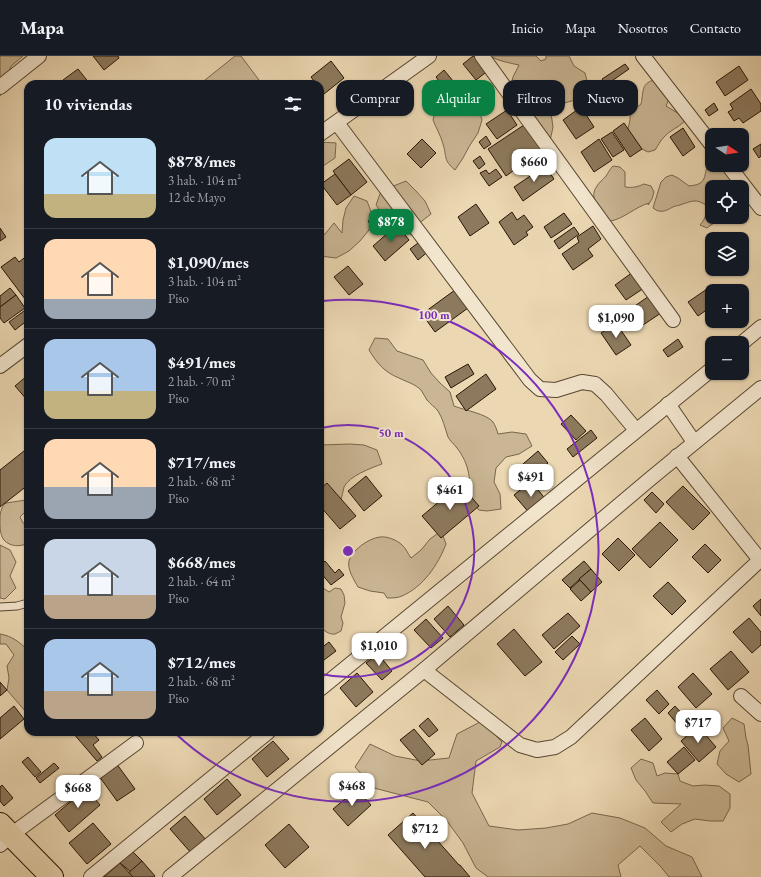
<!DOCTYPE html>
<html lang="es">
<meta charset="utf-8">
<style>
:root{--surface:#171b24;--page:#242831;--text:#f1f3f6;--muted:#9ea1a6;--line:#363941;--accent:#0b8043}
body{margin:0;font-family:"EB Garamond",serif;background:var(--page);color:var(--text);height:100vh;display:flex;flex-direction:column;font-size:15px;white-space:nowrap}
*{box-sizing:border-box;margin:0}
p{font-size:13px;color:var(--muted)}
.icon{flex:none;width:22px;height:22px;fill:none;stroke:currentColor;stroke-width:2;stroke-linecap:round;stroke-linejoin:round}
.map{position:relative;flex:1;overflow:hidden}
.sheet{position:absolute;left:24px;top:24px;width:300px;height:656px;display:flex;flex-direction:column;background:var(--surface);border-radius:12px;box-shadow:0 1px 3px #0004}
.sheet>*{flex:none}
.hud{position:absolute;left:336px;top:24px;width:365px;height:36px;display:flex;gap:8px}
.needle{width:26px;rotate:102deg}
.fabs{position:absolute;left:705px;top:72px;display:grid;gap:8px}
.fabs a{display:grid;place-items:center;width:44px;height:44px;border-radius:8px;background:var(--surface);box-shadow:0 1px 3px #0004;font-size:20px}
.price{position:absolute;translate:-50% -34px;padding:0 9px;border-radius:8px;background:#fff;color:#222;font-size:13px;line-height:26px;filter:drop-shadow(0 1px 2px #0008)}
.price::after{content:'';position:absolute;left:50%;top:24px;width:12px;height:9px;margin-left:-6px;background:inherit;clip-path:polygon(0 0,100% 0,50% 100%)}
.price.current{background:var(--accent);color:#fff}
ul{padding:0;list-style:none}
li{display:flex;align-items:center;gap:12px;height:100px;padding:0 20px}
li+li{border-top:1px solid var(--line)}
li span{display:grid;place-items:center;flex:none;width:112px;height:80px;border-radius:12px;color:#555}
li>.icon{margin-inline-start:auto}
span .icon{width:48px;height:48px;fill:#fffc;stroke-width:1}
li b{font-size:17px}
h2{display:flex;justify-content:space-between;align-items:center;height:48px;padding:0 20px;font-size:17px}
.chip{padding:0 14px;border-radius:12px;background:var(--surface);box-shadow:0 1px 3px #0004;font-size:14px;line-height:36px}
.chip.current{background:var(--accent);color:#fff}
header{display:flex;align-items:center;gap:24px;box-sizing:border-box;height:56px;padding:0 20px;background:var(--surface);border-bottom:1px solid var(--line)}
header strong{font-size:19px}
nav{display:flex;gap:22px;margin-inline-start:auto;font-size:14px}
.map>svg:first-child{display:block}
</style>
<header>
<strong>Mapa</strong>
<nav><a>Inicio</a><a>Mapa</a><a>Nosotros</a><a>Contacto</a></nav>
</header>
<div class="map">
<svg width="761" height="821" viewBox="0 0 761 821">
<rect width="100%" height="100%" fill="#ebd7b2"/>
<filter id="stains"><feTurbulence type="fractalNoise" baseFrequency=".005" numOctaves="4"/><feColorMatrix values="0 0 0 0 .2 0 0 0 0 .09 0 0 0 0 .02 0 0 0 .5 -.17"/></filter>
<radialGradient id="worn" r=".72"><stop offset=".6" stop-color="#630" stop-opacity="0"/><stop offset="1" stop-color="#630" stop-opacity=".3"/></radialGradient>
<!-- green -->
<g fill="#cab694" stroke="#78664c">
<polygon points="0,0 23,0 11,10 3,30 0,40"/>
<polygon points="235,0 241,0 262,28 200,28"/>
<path d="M490,0H536L541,5L546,3V0H569L574,10L585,17L589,32L575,44L561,48L551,57L553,71L550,85L510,34L513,21L519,9C510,7 498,5 490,0Z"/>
<path d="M657,23L669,43L666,50L681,59L685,65C678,72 670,74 664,81C660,85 658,90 655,94L648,96L642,93L627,77L630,64V57L641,48C644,35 640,27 657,23Z"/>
<path d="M465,43L478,50L482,64L478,77L470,89L463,102L455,114C443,104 447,101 443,88C441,80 436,72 433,64L436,52L441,51L452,44Z"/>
<polygon points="320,86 336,87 335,102 323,110 320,115"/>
<path d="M712,103V109H727L730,117V131H712V161H722L707,172L700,169C705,163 707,158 707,150C696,142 692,145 680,149C677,150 674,150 671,152C667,154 664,156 659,155C657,155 655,153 653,152L661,126L666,121L672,119L678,122L689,130C712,128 700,116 712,103Z"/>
<path d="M613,110L620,111L625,116V131C633,132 637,131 644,128L651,130L654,136L652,143L648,149L649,147C635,151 625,162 611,165C603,157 587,143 597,130C599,126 603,124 606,120C608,117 610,113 613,110Z"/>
<polygon points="406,125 416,135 425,145 431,158 418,168 411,179 404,174 397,162 384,160 376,149 381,135"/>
<polygon points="354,140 367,145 372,158 369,174 360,185 349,195 336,202 320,200 320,179 325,178 334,167 342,177 343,164 346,152"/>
<path d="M375,282L388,283L397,295L423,304L431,317L440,327L450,336L454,350C464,354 487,358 493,366C495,369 497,374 498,378L512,376L526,378L532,390L519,398L506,401L496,412L494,426L500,438L501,453L487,455L479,454L469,445C471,425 470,409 457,392C454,388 450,385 448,381C445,372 443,363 438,355C435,351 430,348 427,344C425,341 423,337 421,334C415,328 407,326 399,322C384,316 377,307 369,294Z"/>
<path d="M320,388L322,389L350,388L364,389L377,394L382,408C371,412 349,420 344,431C343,435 342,440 341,444L320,435Z"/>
<path d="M26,444H28V455L25,456L20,461L23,467L28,469V487C21,491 10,491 4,484C0,479 0,471 0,465C0,461 0,456 2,452C3,450 4,449 6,447Z"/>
<path d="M441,475L446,488C438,509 423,531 402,540C398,542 392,542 387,542L384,537L370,535L358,531C354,524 347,513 349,505C352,494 369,482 380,481C387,480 397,484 402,489C406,492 408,498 411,502L421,494L430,483Z"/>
<polygon points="0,489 10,494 16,506 10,520 16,532 5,543 0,542"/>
<path d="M323,532L329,536L335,532L341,533L344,539L345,547L341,561L343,567L341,575C339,576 337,577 335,578C329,579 323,574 320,570V535Z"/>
<path d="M0,578C12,580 19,586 28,594V657L26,656L7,634L9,622L7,610L14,599L6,588H0Z"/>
<polygon points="732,662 744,668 746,682 748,689 751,718 739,726 726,718 717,708 720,695 729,685 723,672"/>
<polygon points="482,665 502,686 500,691 476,705 472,737 489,770 518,774 546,772 568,768 592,757 620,762 645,772 666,790 692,801 702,821 669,821 661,811 640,790 618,809 621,821 488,821 476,812 463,787 447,765 428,746 374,732 355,711 370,688 395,700 421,705 449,702 457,678"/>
<polygon points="641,703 653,707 657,720 665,717 678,718 680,725 693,730 705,729 719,730 730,738 730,752 723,765 710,765 695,763 682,768 671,776 661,766 681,748 653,747 645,735 636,724 631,712"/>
</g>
<!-- building -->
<g fill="#8d7a5e" stroke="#271504">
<polygon points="93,0 118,0 119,2 104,14"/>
<polygon points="473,0 477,0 489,14 476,24 463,8"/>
<polygon points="331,5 344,22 324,38 320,33 320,28 316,28 311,21"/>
<polygon points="625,8 629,13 606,29 602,23"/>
<polygon points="739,10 748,24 725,40 716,26"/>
<polygon points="78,13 90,28 66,28 63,24"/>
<polygon points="444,14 453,25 444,32 436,21"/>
<polygon points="434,26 448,42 436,52 422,36"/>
<polygon points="625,32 634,45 614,59 605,46"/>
<polygon points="751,33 761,48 761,55 743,67 739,62 734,65 728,56 733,53 730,48"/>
<polygon points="599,40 603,46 587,58 582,52"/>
<polygon points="714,47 718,54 709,60 705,54"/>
<polygon points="581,51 594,71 576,83 563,64"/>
<polygon points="507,54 517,69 497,83 486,68"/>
<polygon points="624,67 642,93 630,101 613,75"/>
<polygon points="524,69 543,93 506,120 488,93"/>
<polygon points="683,72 695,91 683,100 670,81"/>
<polygon points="612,76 624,94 613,101 601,83"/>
<polygon points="486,80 491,88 484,93 479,86"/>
<polygon points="422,83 436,97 421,112 407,98"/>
<polygon points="599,83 612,104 594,116 581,96"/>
<polygon points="761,88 761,100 759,102 753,93"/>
<polygon points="480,100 485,108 479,113 473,105"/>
<polygon points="349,103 367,126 351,139 333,115"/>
<polygon points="545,110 554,123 523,145 514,131"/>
<polygon points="496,113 502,121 489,130 480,117 486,114 489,118"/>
<polygon points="335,118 351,139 337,149 321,128"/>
<polygon points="476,148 489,167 470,180 458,161"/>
<polygon points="387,153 396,167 377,179 368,165"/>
<polygon points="512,156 517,164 524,159 533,171 526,176 528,179 514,189 499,166"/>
<polygon points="564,157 572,168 551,182 544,171"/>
<polygon points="397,169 409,184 385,205 373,190"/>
<polygon points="593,170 601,183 588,193 593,200 573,214 562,198 579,186 577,181"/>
<polygon points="574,171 579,178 559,193 554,185"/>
<polygon points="0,172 6,181 0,185"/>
<polygon points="422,184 430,194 418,204 410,193"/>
<polygon points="28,199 28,241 25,243 1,211 15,201 19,206"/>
<polygon points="348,210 363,228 349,239 334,221"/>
<polygon points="633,216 644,232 626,244 615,229"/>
<polygon points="10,232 16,239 0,251 0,240"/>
<polygon points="707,233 712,240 712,250 698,260 688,246"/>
<polygon points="455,234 468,252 435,276 422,258"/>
<polygon points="652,238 664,255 640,271 629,254"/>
<polygon points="16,239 25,252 4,267 0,262 0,251"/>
<polygon points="28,252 28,264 15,274 9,266"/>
<polygon points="616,267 631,289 616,299 601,277"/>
<polygon points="678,283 683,291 668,301 663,294"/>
<polygon points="468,308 474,318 451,332 445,321"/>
<polygon points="486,318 496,333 466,355 456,340"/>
<polygon points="28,319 28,345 15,330"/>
<polygon points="571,359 586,375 576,384 561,368"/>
<polygon points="591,374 597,382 573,401 567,393"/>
<polygon points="24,395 28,400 28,429 0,451 0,414"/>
<polygon points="538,395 548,407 532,420 523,408"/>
<polygon points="366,420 382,440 364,455 348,435"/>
<polygon points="531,425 547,445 531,459 514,439"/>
<polygon points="327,427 356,460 340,473 320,450 320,433"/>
<polygon points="460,428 479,450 441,482 422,460"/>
<polygon points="683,430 710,457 693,474 666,446"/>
<polygon points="652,436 664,448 656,457 644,444"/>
<polygon points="660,466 678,484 650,512 632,493"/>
<polygon points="618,482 635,499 619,515 602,498"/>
<polygon points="705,488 721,504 708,517 692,501"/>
<polygon points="325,505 335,517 339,513 344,519 331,529 320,516 320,510"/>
<polygon points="584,505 591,513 570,532 562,524"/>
<polygon points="591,513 602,526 591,536 579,523"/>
<polygon points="580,524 591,536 581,545 570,533"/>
<polygon points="668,526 686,545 672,559 653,540"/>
<polygon points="761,543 761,560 753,550"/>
<polygon points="448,550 464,569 450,581 434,563"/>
<polygon points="568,557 580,570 554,593 542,579"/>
<polygon points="749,562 761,576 761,589 752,597 733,576"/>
<polygon points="426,563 443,582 431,592 414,574"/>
<polygon points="514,573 542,606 525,620 497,588"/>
<polygon points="572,580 580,588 563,604 555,596"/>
<polygon points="329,586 336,595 320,607 320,593"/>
<polygon points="731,595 749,616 728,634 710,613"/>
<polygon points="378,598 392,615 382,624 366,607"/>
<polygon points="357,617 373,636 356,651 340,632"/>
<polygon points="693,617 712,638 696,652 678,631"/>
<polygon points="0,626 7,634 0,640"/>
<polygon points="657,634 669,648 659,658 646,644"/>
<polygon points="14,650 24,663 0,683 0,662"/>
<polygon points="675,650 692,669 684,676 668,657"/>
<polygon points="428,662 438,674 429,681 419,670"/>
<polygon points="645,662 662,683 649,695 631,674"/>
<polygon points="698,670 716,691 699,706 681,685"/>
<polygon points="414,673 435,698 422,709 400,684"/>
<polygon points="73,676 92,676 99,684 93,689 102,701 97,705 73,677"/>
<polygon points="273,685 289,703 267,721 252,703"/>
<polygon points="684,691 695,704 678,718 667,706"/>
<polygon points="28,701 41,716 35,721 22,706"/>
<polygon points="54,707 59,712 40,727 36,722"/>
<polygon points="116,707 135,733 117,745 99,720"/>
<polygon points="227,723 241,739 217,759 204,743"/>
<polygon points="2,729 13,742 4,750 0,745 0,731"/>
<polygon points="83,729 100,749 69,776 55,759 75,742 73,738"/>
<polygon points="357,733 371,749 348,770 333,753"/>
<polygon points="413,757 459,809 460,809 470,821 425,821 388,779"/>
<polygon points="185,760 207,785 192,798 170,773"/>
<polygon points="93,767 111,788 87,808 69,787"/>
<polygon points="289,768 309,791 285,812 265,789"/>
<polygon points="132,795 142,805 131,816 120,807"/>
<polygon points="142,805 155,820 154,821 130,821 127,818"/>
<polygon points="120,807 133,821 104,821"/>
</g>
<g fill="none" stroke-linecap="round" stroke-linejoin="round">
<defs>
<polyline id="service" points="0,551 17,550 28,547"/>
<g id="minor">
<polyline points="482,0 673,264"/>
<polyline points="643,0 712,89"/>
<polyline points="0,31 39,0"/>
<polyline points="337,67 530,324 540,333 556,334 582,326 595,328 606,338 636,374"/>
<polyline points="320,78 429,0"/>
<polyline points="728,109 761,152"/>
<polyline points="742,287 761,271"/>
<polyline points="0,310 28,289"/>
<polyline points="668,348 694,386"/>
<polyline points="677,400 760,504"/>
<polyline points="424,614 520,689 537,694 555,691 571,681 761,503"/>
<polyline points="320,633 712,313"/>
<polyline points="741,640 761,658"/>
<polyline points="0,789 11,779 136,687"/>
<polyline points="91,821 268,676"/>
<polyline points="170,821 424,614 650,423 761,332"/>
</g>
<polyline id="primary" points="0,768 52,821"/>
</defs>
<!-- service casing -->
<use href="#service" stroke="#584630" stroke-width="9"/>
<!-- minor casing -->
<use href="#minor" stroke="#584630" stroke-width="16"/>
<!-- primary casing -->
<use href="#primary" stroke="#271504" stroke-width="24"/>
<!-- service -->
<use href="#service" stroke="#f2e5cd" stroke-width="7"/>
<!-- minor -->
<use href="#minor" stroke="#f2e5cd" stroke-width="14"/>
<!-- primary -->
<use href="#primary" stroke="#ebd7b2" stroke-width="22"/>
</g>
<!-- distance rings -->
<g fill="none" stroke="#7b2cbf" stroke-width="2">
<path d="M321 372A126 126 0 1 1 321 618"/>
<path d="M322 245A251 251 0 1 1 175 677"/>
</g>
<circle cx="348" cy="495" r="6" fill="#7b2cbf" stroke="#f2e5cd" stroke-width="2"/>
<g font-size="12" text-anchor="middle" font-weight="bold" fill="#7b2cbf" stroke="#f2e5cd" stroke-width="4" stroke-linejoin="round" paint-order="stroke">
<text x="434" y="263">100 m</text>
<text x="391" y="381">50 m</text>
</g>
<rect width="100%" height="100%" filter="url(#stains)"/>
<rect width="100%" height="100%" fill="url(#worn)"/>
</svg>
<div class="fabs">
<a><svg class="needle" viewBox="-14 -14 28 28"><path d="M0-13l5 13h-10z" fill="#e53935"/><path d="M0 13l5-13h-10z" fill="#9ea1a6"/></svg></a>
<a><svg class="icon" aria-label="locate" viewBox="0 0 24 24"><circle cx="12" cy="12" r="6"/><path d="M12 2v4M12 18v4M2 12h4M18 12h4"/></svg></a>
<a><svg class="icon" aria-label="layers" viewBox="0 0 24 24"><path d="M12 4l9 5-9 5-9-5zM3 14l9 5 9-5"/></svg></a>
<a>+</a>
<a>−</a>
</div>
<b class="price" style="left:534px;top:127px">$660</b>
<b class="price current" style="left:391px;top:187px">$878</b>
<b class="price" style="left:616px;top:283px">$1,090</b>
<b class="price" style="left:531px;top:442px">$491</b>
<b class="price" style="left:450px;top:455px">$461</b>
<b class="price" style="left:379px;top:611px">$1,010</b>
<b class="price" style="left:698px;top:688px">$717</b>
<b class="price" style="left:352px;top:751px">$468</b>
<b class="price" style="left:78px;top:753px">$668</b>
<b class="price" style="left:425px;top:794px">$712</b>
<div class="hud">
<a class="chip">Comprar</a>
<a class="chip current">Alquilar</a>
<a class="chip">Filtros</a>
<a class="chip">Nuevo</a>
</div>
<section class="sheet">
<h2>10 viviendas<svg class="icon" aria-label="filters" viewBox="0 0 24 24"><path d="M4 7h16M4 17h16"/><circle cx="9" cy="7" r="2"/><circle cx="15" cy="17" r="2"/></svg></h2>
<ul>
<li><span style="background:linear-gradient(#bfe0f5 70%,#c2b280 0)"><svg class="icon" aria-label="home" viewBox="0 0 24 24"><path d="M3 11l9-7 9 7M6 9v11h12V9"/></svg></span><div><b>$878/mes</b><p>3 hab. · 104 m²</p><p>12 de Mayo</p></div></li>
<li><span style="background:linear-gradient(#ffd9b3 75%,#9aa5b1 0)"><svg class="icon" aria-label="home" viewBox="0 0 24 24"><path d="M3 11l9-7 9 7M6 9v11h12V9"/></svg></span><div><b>$1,090/mes</b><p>3 hab. · 104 m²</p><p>Piso</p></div></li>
<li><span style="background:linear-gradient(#a9c7e8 65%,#c2b280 0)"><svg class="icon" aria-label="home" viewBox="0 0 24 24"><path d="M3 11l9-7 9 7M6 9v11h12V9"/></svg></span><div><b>$491/mes</b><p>2 hab. · 70 m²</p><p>Piso</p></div></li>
<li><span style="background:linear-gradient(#ffd9b3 60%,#9aa5b1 0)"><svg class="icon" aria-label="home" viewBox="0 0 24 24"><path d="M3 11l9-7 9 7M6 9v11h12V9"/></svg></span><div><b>$717/mes</b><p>2 hab. · 68 m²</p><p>Piso</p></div></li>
<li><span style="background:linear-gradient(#c9d6e8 70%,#b9a48a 0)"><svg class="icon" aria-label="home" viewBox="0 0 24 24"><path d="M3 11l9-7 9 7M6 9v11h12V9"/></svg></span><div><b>$668/mes</b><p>2 hab. · 64 m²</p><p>Piso</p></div></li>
<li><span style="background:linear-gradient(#a9c7e8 65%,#b9a48a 0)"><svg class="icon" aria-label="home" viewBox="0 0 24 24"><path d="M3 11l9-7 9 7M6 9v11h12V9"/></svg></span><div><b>$712/mes</b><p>2 hab. · 68 m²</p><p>Piso</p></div></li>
</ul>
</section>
</div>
